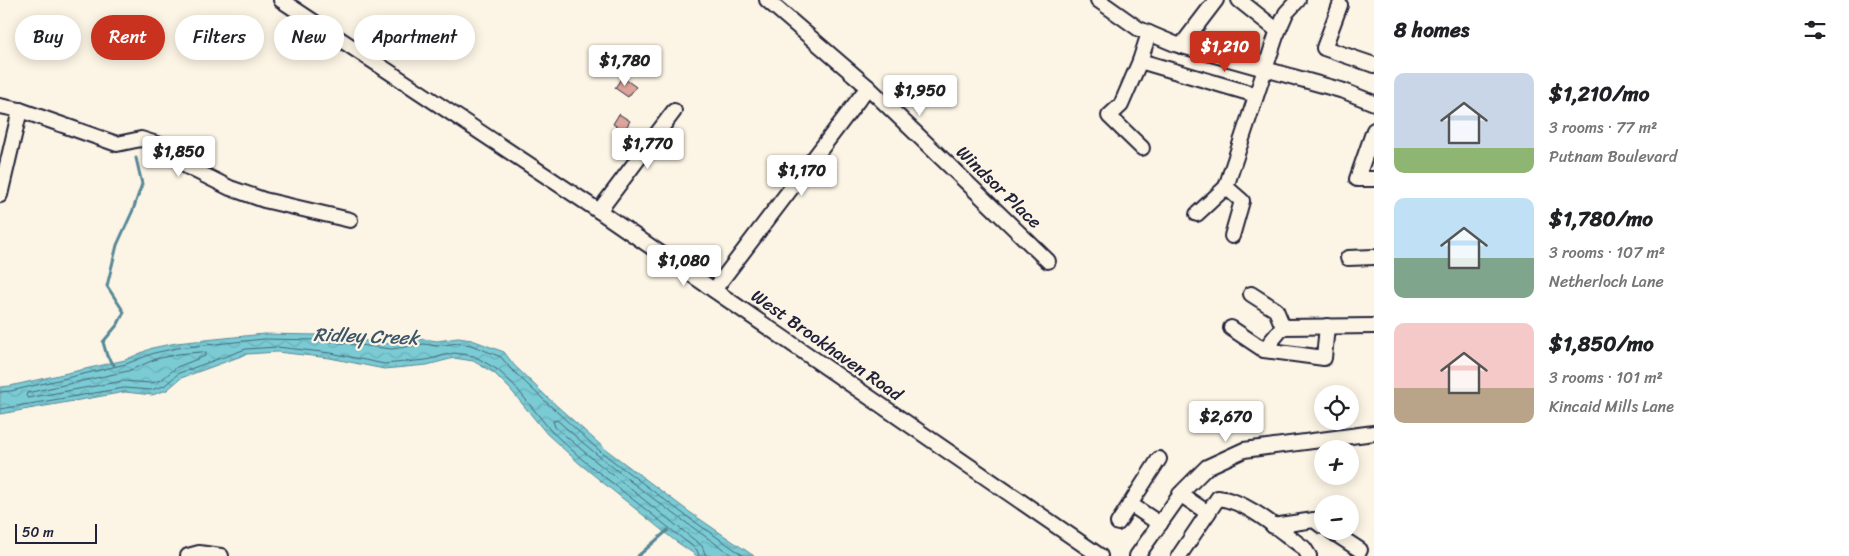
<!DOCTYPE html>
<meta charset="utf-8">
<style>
:root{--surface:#fff;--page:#f2f2f2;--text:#202124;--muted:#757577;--accent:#c8321e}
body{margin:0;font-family:Sriracha,sans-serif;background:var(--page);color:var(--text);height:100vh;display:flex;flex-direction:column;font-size:19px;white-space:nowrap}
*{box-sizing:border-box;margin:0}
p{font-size:16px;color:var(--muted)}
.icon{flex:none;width:28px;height:28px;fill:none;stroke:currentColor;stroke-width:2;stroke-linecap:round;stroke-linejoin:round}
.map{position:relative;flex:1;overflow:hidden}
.sheet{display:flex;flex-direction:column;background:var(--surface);width:475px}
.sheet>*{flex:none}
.top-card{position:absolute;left:15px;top:15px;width:475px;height:45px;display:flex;gap:10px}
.fabs{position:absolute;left:1314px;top:385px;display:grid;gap:10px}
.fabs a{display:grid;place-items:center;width:45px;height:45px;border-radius:50%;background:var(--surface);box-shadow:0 2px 12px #0003;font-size:25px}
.scale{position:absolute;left:15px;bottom:12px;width:82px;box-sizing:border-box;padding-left:5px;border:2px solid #22223b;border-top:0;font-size:14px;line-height:18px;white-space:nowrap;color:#22223b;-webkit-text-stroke:4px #fcf5e5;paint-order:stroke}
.price{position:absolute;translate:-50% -42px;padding:0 11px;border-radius:5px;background:#fff;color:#222;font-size:16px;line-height:32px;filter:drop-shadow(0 1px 2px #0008)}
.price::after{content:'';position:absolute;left:50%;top:30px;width:15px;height:11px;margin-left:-8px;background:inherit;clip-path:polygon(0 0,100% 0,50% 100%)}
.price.current{background:var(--accent);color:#fff}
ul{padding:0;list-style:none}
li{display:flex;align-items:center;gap:15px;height:125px;padding:0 20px}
li span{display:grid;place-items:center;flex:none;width:140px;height:100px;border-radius:10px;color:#555}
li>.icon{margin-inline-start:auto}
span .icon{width:60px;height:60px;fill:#fffc;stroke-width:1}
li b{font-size:21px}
h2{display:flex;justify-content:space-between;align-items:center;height:60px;padding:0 20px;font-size:21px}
.pill{padding:0 18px;border-radius:22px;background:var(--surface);box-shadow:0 2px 12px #0003;font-size:18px;line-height:45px}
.pill.current{background:var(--accent);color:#fff}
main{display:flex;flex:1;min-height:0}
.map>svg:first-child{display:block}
</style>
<main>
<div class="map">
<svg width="1374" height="556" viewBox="0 0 1374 556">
<defs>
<pattern id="water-waves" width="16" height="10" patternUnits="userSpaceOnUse" patternTransform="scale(1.25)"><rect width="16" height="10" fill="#7acbd4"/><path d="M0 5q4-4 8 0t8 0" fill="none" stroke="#69aeb7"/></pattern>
</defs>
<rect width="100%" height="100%" fill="#fcf5e5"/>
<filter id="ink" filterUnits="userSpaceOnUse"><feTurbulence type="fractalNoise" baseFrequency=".02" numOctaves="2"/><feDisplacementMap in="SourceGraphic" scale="10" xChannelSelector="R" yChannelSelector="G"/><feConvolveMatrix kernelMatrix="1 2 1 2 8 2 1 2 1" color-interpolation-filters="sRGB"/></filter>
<g filter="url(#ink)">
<!-- water -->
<polygon fill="url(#water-waves)" stroke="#578797" points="264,334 318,335 392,344 424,339 437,341 458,338 472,340 504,352 514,365 547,397 604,448 688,511 754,556 697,556 674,540 580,464 547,434 510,389 494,373 473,361 454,358 427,365 384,369 330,358 277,352 247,354 181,378 167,390 152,395 125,392 0,414 0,387 10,386 125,360 152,348 176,343"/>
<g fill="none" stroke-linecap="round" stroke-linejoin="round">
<!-- shore -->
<g stroke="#456678" stroke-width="1">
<polygon points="203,352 206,353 205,356 177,367 161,380 151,383 123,381 28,398 26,396 27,393 128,371 156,359 178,354"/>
<polyline points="0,392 11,391 126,364 154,353 177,348 264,339 318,340 392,349 424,344 437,346 458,343 471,345 501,357 510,368 544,400 601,452 685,515 744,556"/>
<polyline points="0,409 124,388 151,390 164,386 179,373 246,349 277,347 331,353 384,364 426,360 454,353 474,356 498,370 514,385 551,431 583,460 697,550 699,556"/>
<path d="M706,556L702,546L588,455L555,427L553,421L557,420C612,470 672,513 733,556"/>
</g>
<!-- stream -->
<g stroke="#578797" stroke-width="3">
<polyline points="114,365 107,356 103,342 118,324 124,312 107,286 117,245 133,210 142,184 136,158"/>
<polyline points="638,556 668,530"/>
</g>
</g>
<!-- building -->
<g fill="#dda49c" stroke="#22223b">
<polygon points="622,77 636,87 628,97 615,88"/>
<polygon points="619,114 630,121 624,131 613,124"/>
</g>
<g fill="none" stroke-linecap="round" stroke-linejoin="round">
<defs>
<g id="minor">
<polyline points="281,0 599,211 1100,556"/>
<polyline points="767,0 868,87 1048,261"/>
<polyline points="1098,0 1139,29 1175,44 1344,91 1374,103"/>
<polyline points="1239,0 1278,31"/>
<polyline points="1340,5 1324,48 1374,65"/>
<polyline points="1149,33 1140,61 1256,95"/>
<polyline points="1181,46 1216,0"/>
<polyline points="1140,61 1121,105 1109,116 1142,148"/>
<polyline points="0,106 20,110 117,144 141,139 163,146 188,167 230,188 264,200 350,220"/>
<polyline points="1374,130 1357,179 1374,179"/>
<polyline points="1226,187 1242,201 1232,236"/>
<polyline points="0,195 20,110"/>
<polyline points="599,211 674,111"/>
<polyline points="1197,214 1226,187 1276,36 1286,13 1298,0"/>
<polyline points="1348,258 1374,257"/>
<polyline points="714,290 868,87"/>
<polyline points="1251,294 1276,310 1283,327 1374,326"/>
<polyline points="1231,328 1264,350 1283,327"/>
<polyline points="1264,350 1324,358 1327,326"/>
<polyline points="1180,494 1208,513"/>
<polyline points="1130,504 1160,524"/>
<polyline points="1118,523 1159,459"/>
<polyline points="1273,526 1314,520 1322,526"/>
<polyline points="1331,531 1360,550"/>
<polyline points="188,556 199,553 221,556"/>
<polyline points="1137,556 1183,491 1207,467 1244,450 1374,433"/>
<path d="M1179,556L1218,498C1248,501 1280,531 1304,548L1309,556"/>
</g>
</defs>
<!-- minor casing -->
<use href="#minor" stroke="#22223b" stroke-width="18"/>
<!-- minor -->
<use href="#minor" stroke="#fcf5e5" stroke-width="14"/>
</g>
</g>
<g text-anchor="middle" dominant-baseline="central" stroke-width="4.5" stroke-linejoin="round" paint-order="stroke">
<!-- street labels -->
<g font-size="18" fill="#22223b" stroke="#fcf5e5">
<text transform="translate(999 187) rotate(44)">Windsor Place</text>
<text transform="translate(827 345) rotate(35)">West Brookhaven Road</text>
</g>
<!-- water labels -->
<g font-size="19" font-style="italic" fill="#3c5569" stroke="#fcf5e5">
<text transform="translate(366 336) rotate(2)">Ridley Creek</text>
</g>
</g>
</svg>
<div class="fabs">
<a><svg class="icon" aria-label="locate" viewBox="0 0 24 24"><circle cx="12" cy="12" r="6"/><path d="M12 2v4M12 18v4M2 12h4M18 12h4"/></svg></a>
<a>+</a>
<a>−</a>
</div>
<div class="scale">50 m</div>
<b class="price current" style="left:1225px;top:73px">$1,210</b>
<b class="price" style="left:625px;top:87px">$1,780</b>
<b class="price" style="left:920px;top:117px">$1,950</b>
<b class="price" style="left:648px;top:170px">$1,770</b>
<b class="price" style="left:179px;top:178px">$1,850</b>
<b class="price" style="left:802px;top:197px">$1,170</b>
<b class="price" style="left:684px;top:287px">$1,080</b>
<b class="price" style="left:1226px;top:443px">$2,670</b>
<div class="top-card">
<a class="pill">Buy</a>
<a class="pill current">Rent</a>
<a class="pill">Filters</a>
<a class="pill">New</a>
<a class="pill">Apartment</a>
</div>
</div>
<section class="sheet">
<h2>8 homes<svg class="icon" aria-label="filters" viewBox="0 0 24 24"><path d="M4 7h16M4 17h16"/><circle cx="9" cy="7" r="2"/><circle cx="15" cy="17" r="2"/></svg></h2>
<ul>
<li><span style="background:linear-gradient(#c9d6e8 75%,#8fb573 0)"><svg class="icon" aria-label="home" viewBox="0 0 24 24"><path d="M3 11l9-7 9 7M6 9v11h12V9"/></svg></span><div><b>$1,210/mo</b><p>3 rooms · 77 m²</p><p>Putnam Boulevard</p></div></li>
<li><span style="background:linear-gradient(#bfe0f5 60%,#7fa58c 0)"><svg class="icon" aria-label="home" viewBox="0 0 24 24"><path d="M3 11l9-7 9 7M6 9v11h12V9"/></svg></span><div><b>$1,780/mo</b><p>3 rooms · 107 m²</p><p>Netherloch Lane</p></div></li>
<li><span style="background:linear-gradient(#f6c9c9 65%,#b9a48a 0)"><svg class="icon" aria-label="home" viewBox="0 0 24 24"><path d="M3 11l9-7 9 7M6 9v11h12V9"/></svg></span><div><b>$1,850/mo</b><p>3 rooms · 101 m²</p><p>Kincaid Mills Lane</p></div></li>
</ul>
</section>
</main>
